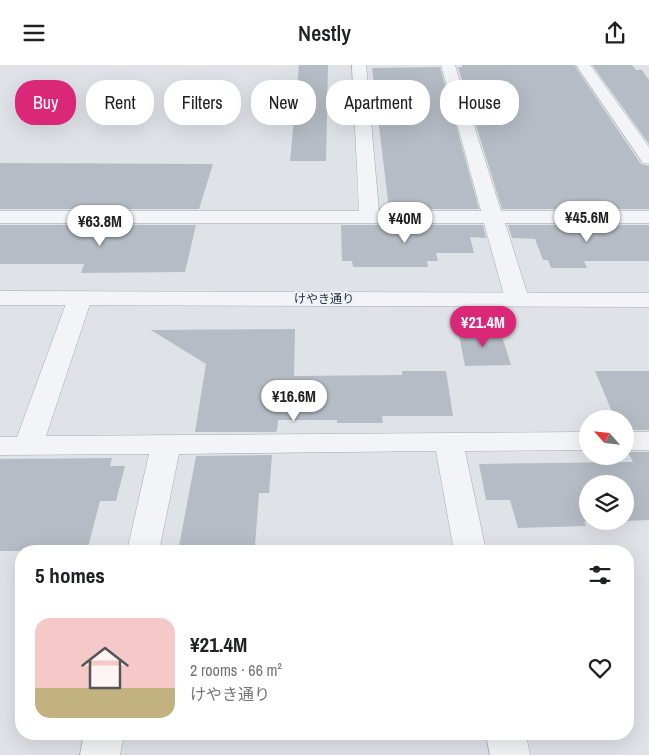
<!DOCTYPE html>
<meta charset="utf-8">
<style>
:root{--surface:#fff;--page:#f6f6f6;--text:#202124;--muted:#757577;--line:#e0e0e0;--accent:#db2777}
body{margin:0;font-family:"Archivo Narrow","Noto Sans JP",sans-serif;background:var(--page);color:var(--text);height:100vh;display:flex;flex-direction:column;font-size:19px;white-space:nowrap}
*{box-sizing:border-box;margin:0}
p{font-size:16px;color:var(--muted)}
.icon{flex:none;width:28px;height:28px;fill:none;stroke:currentColor;stroke-width:2;stroke-linecap:round;stroke-linejoin:round}
.map{position:relative;flex:1;overflow:hidden}
.drawer{position:absolute;left:15px;top:480px;width:619px;height:195px;display:flex;flex-direction:column;background:var(--surface);border-radius:20px;box-shadow:0 5px 20px #0002}
.drawer>*{flex:none}
.guide{position:absolute;left:15px;top:15px;width:620px;height:45px;display:flex;gap:10px}
.needle{width:32px;rotate:297deg}
.controls{position:absolute;left:579px;top:345px;display:grid;gap:10px}
.controls a{display:grid;place-items:center;width:55px;height:55px;border-radius:50%;background:var(--surface);box-shadow:0 5px 20px #0002;font-size:25px}
.price{position:absolute;translate:-50% -42px;padding:0 11px;border-radius:18px;background:#fff;color:#222;font-size:16px;line-height:32px;filter:drop-shadow(0 1px 2px #0008)}
.price::after{content:'';position:absolute;left:50%;top:30px;width:15px;height:11px;margin-left:-8px;background:inherit;clip-path:polygon(0 0,100% 0,50% 100%)}
.price.current{background:var(--accent);color:#fff}
ul{padding:0;list-style:none}
li{display:flex;align-items:center;gap:15px;height:125px;padding:0 20px}
li+li{border-top:1px solid var(--line)}
li span{display:grid;place-items:center;flex:none;width:140px;height:100px;border-radius:15px;color:#555}
li>.icon{margin-inline-start:auto}
span .icon{width:60px;height:60px;fill:#fffc;stroke-width:1}
li b{font-size:21px}
h2{display:flex;justify-content:space-between;align-items:center;height:60px;padding:0 20px;font-size:21px}
.chip{padding:0 18px;border-radius:20px;background:var(--surface);box-shadow:0 5px 20px #0002;font-size:18px;line-height:45px}
.chip.current{background:var(--accent);color:#fff}
header{display:flex;justify-content:space-between;align-items:center;height:65px;padding:0 20px;background:var(--surface);font-size:22px;font-weight:600}
.map>svg:first-child{display:block}
</style>
<header><svg class="icon" aria-label="menu" viewBox="0 0 24 24"><path d="M4 6h16M4 12h16M4 18h16"/></svg>Nestly<svg class="icon" aria-label="share" viewBox="0 0 24 24"><path d="M12 15V3M7 8l5-5 5 5M5 13v7h14v-7"/></svg></header>
<div class="map">
<svg width="649" height="690" viewBox="0 0 649 690">
<rect width="100%" height="100%" fill="#dfe3e8"/>
<!-- building -->
<g fill="#b6bcc5">
<polygon points="299,0 328,0 326,96 290,96"/>
<polygon points="462,0 574,0 641,99 649,101 649,144 502,144 458,2 462,2"/>
<polygon points="592,0 632,0 636,5 642,5 649,15 649,79"/>
<polygon points="440,2 479,144 389,144 372,3"/>
<polygon points="0,98 213,99 199,144 0,144"/>
<polygon points="0,160 196,160 185,207 81,208 84,199 0,199"/>
<polygon points="341,160 483,160 486,173 470,172 474,188 436,188 438,196 427,196 428,202 353,202 352,196 342,196"/>
<polygon points="508,160 649,160 649,196 584,196 587,203 551,203 548,195 543,195 535,174 512,173"/>
<polygon points="295,264 294,311 402,310 402,306 446,306 453,351 382,351 383,358 337,358 337,355 278,355 277,366 275,367 195,367 206,299 151,265"/>
<polygon points="458,265 500,265 511,300 465,301"/>
<polygon points="595,306 649,306 649,365 625,365 625,354 615,354"/>
<polygon points="628,387 649,387 649,455 625,456 625,419 588,419 588,456 599,456 584,457 586,461 518,463 510,435 486,435 479,399 633,397"/>
<polygon points="272,390 269,428 259,428 255,481 179,481 196,391"/>
<polygon points="112,393 110,401 125,401 116,436 100,436 87,486 0,486 0,394"/>
</g>
<g fill="none" stroke-linecap="round" stroke-linejoin="round">
<defs>
<g id="minor">
<polygon points="352,0 366,0 379,146 481,146 441,0 455,0 501,146 649,146 649,158 505,158 529,234 525,239 517,241 509,239 505,234 484,158 0,158 0,146 359,146"/>
<polygon points="576,0 590,0 649,82 649,99 643,98"/>
<polygon points="80,226 88,228 92,233 46,371 588,367 588,385 465,386 486,486 454,486 436,386 179,389 159,486 127,486 149,389 0,390 0,372 17,372 68,233 72,228"/>
<rect x="625" y="367" width="24" height="18"/>
<polygon points="84,669 124,669 120,690 80,690"/>
<polygon points="486,669 526,669 530,690 490,690"/>
</g>
<polygon id="tertiary" points="0,226 649,228 649,242 0,240"/>
</defs>
<!-- minor casing -->
<use href="#minor" stroke="#a4aab2" stroke-width="1"/>
<!-- tertiary casing -->
<use href="#tertiary" stroke="#a4aab2" stroke-width="1"/>
<!-- minor -->
<use href="#minor" fill="#f2f4f7" fill-rule="evenodd"/>
<!-- tertiary -->
<use href="#tertiary" fill="#f2f4f7" fill-rule="evenodd"/>
</g>
<g text-anchor="middle" dominant-baseline="central" stroke-width="4" stroke-linejoin="round" paint-order="stroke">
<!-- street labels -->
<g font-size="12" fill="#283140" stroke="#eff2f6">
<text x="324" y="234">けやき通り</text>
</g>
</g>
</svg>
<div class="controls">
<a><svg class="needle" viewBox="-14 -14 28 28"><path d="M0-13l5 13h-10z" fill="#e53935"/><path d="M0 13l5-13h-10z" fill="#757577"/></svg></a>
<a><svg class="icon" aria-label="layers" viewBox="0 0 24 24"><path d="M12 4l9 5-9 5-9-5zM3 14l9 5 9-5"/></svg></a>
</div>
<b class="price" style="left:587px;top:178px">¥45.6M</b>
<b class="price" style="left:405px;top:179px">¥40M</b>
<b class="price" style="left:100px;top:182px">¥63.8M</b>
<b class="price current" style="left:483px;top:283px">¥21.4M</b>
<b class="price" style="left:294px;top:357px">¥16.6M</b>
<div class="guide">
<a class="chip current">Buy</a>
<a class="chip">Rent</a>
<a class="chip">Filters</a>
<a class="chip">New</a>
<a class="chip">Apartment</a>
<a class="chip">House</a>
</div>
<section class="drawer">
<h2>5 homes<svg class="icon" aria-label="filters" viewBox="0 0 24 24"><path d="M4 7h16M4 17h16"/><circle cx="9" cy="7" r="2"/><circle cx="15" cy="17" r="2"/></svg></h2>
<ul>
<li><span style="background:linear-gradient(#f6c9c9 70%,#c2b280 0)"><svg class="icon" aria-label="home" viewBox="0 0 24 24"><path d="M3 11l9-7 9 7M6 9v11h12V9"/></svg></span><div><b>¥21.4M</b><p>2 rooms · 66 m²</p><p>けやき通り</p></div><svg class="icon" aria-label="heart" viewBox="0 0 24 24"><path d="M12 20l-8-8c-3-5 5-10 8-4 3-6 11-1 8 4z"/></svg></li>
</ul>
</section>
</div>
